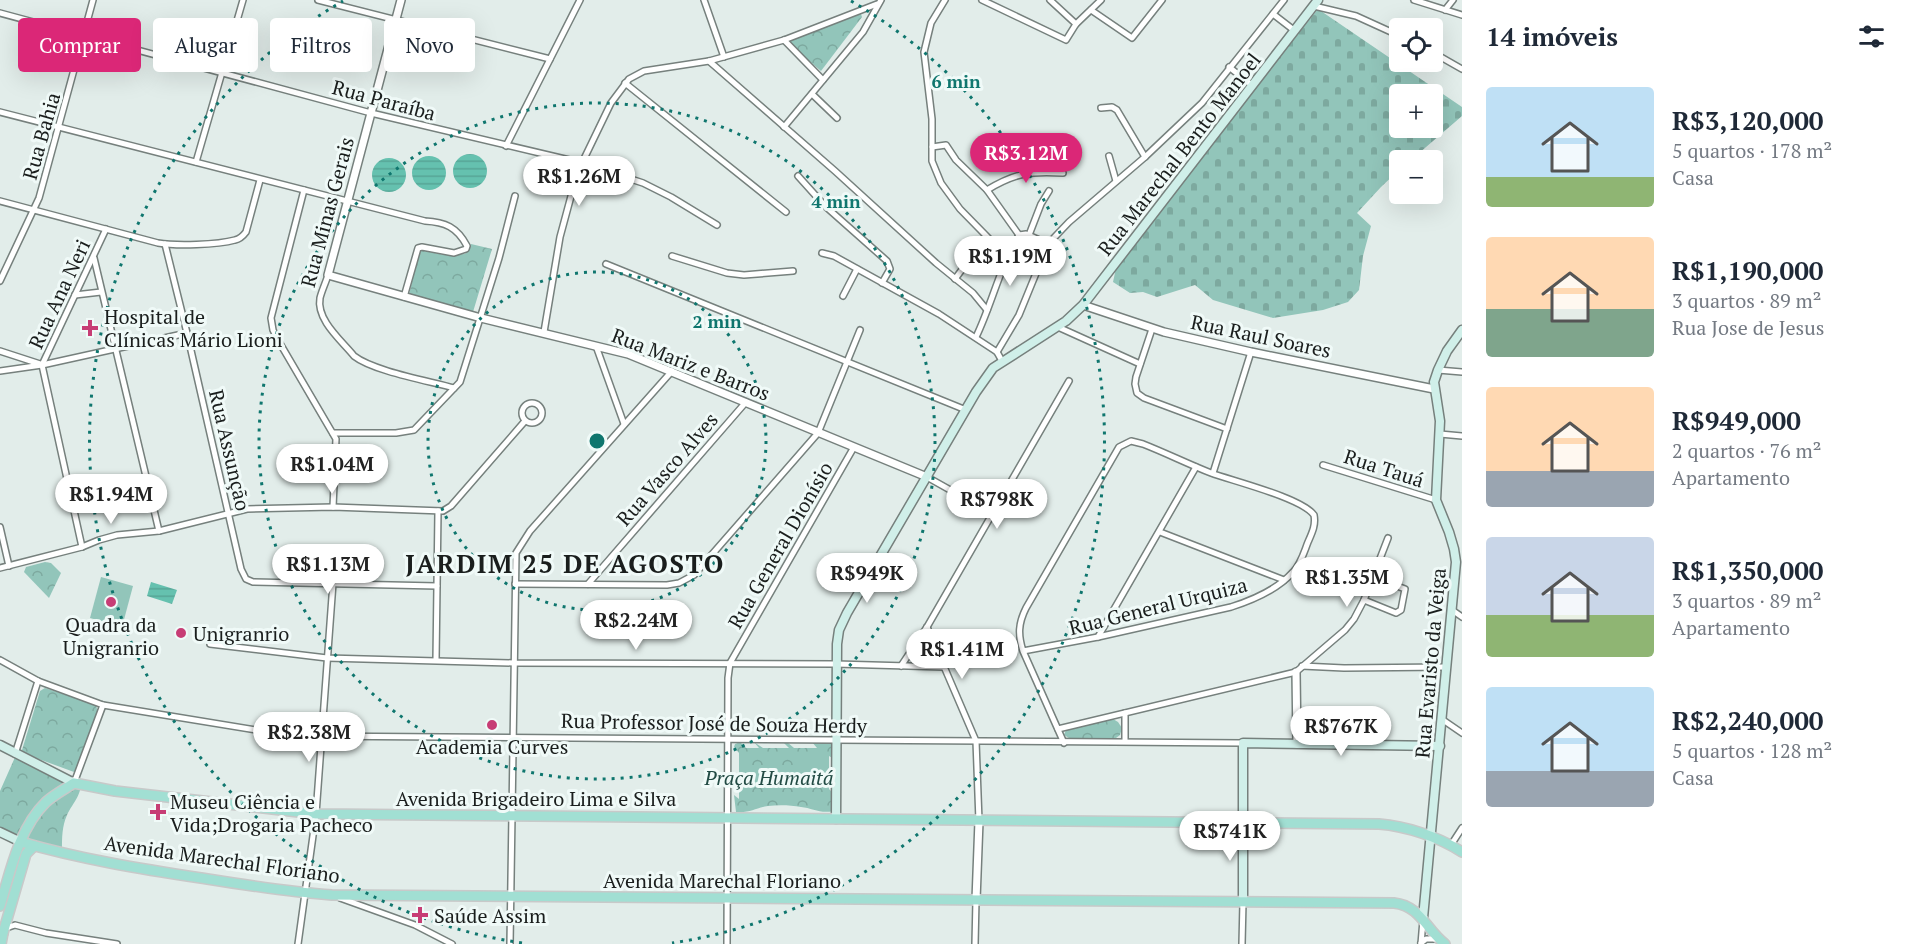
<!DOCTYPE html>
<html lang="pt">
<meta charset="utf-8">
<style>
:root{--surface:#fff;--page:#f2f2f3;--text:#1f2937;--muted:#747a83;--accent:#db2777}
body{margin:0;font-family:"PT Serif",serif;background:var(--page);color:var(--text);height:100vh;display:flex;flex-direction:column;font-size:22px;white-space:nowrap}
*{box-sizing:border-box;margin:0}
p{font-size:20px;color:var(--muted)}
.icon{flex:none;width:33px;height:33px;fill:none;stroke:currentColor;stroke-width:2;stroke-linecap:round;stroke-linejoin:round}
.map{position:relative;flex:1;overflow:hidden}
.side{display:flex;flex-direction:column;background:var(--surface);width:450px}
.side>*{flex:none}
.guide{position:absolute;left:18px;top:18px;width:570px;height:54px;display:flex;gap:12px}
.fabs{position:absolute;left:1389px;top:18px;display:grid;gap:12px}
.fabs a{display:grid;place-items:center;width:54px;height:54px;border-radius:6px;background:var(--surface);box-shadow:0 6px 24px #0002;font-size:30px}
.price{position:absolute;translate:-50% -51px;padding:0 14px;border-radius:21px;background:#fff;color:#222;font-size:20px;line-height:39px;filter:drop-shadow(0 2px 3px #0008)}
.price::after{content:'';position:absolute;left:50%;top:36px;width:18px;height:14px;margin-left:-9px;background:inherit;clip-path:polygon(0 0,100% 0,50% 100%)}
.price.current{background:var(--accent);color:#fff}
ul{padding:0;list-style:none}
li{display:flex;align-items:center;gap:18px;height:150px;padding:0 24px}
li span{display:grid;place-items:center;flex:none;width:168px;height:120px;border-radius:6px;color:#555}
li>.icon{margin-inline-start:auto}
span .icon{width:72px;height:72px;fill:#fffc;stroke-width:1}
li b{font-size:26px}
h2{display:flex;justify-content:space-between;align-items:center;height:72px;padding:0 24px;font-size:26px}
.pill{padding:0 21px;border-radius:6px;background:var(--surface);box-shadow:0 6px 24px #0002;font-size:21px;line-height:54px}
.pill.current{background:var(--accent);color:#fff}
main{display:flex;flex:1;min-height:0}
.map>svg:first-child{display:block}
</style>
<main>
<div class="map">
<svg width="1462" height="944" viewBox="0 0 1462 944">
<defs>
<pattern id="cemetery-stones" width="16" height="16" patternUnits="userSpaceOnUse" patternTransform="scale(1.5)"><rect width="16" height="16" fill="#92c5ba"/><path d="M2 7V4a2 2 0 0 1 4 0v3zM10 15v-3a2 2 0 0 1 4 0v3z" fill="#7da99f"/></pattern>
<pattern id="park-crowns" width="20" height="18" patternUnits="userSpaceOnUse" patternTransform="scale(1.5)"><rect width="20" height="18" fill="#92c5ba"/><path d="M2 6a3 3 0 1 1 6 0M12 15a3 3 0 1 1 6 0" fill="none" stroke="#7da99f"/></pattern>
<pattern id="water-rules" width="6" height="5" patternUnits="userSpaceOnUse" patternTransform="scale(1.5)"><rect width="6" height="5" fill="#65c1af"/><path d="M0 2.5h6" fill="none" stroke="#57a596"/></pattern>
</defs>
<rect width="100%" height="100%" fill="#e2edea"/>
<!-- cemetery -->
<path fill="url(#cemetery-stones)" fill-rule="evenodd" d="M1318,9L1462,107V116L1411,160H1400L1399,170L1381,187L1357,213L1371,226L1363,256L1359,290L1348,302L1323,310L1273,318L1213,300L1195,285L1157,297L1143,292L1130,293L1113,282L1116,268L1208,145ZM1400,94H1432V128H1400Z"/>
<!-- park -->
<g fill="url(#park-crowns)">
<polygon points="861,14 862,17 821,71 787,42"/>
<polygon points="471,244 492,249 473,312 409,295 419,250 445,255 465,254"/>
<polygon points="45,562 51,563 61,573 49,598 24,572 26,567"/>
<polygon points="45,688 96,705 98,713 78,770 74,772 25,754 22,750 40,691"/>
<polygon points="1113,719 1118,722 1122,728 1120,735 1116,738 1069,738 1064,735 1066,730"/>
<path d="M740,742L746,748H759L754,742L763,748H789L783,742H787L794,748H817L812,742L833,744L834,759L829,756V789L834,794L833,811C821,814 812,808 801,807C790,805 778,805 768,806C755,808 751,813 736,812L734,795L739,799V753L734,747L735,744Z"/>
<path d="M16,755L82,780C80,798 74,801 67,815C62,826 62,838 62,849L18,835L0,827V791Z"/>
</g>
<!-- garden -->
<g fill="#92c5ba">
<polygon points="101,577 133,586 122,627 90,618"/>
<polygon points="800,755 824,755 824,784 774,783 774,766 800,766"/>
</g>
<!-- water -->
<g fill="url(#water-rules)">
<circle cx="470" cy="171" r="17"/>
<circle cx="429" cy="173" r="17"/>
<circle cx="389" cy="175" r="17"/>
<polygon points="151,582 177,590 172,604 147,596"/>
</g>
<g fill="none" stroke-linecap="round" stroke-linejoin="round">
<defs>
<g id="minor">
<polyline points="318,0 550,59"/>
<polyline points="704,0 724,57"/>
<polyline points="945,0 931,23 924,52 932,119 932,161 941,183 960,209 1007,257"/>
<polyline points="982,0 1066,40 1076,24 1101,0"/>
<polyline points="1050,0 1076,24"/>
<polyline points="1414,0 1462,15"/>
<polyline points="1314,6 1356,16 1400,36"/>
<polyline points="1091,10 1132,38 1162,0"/>
<polyline points="1445,10 1453,0"/>
<polyline points="0,13 371,113 582,163 643,183 671,197 717,225"/>
<polyline points="1273,14 1295,31"/>
<polyline points="784,40 823,80"/>
<polyline points="1432,52 1462,69"/>
<polyline points="709,61 835,171 936,263 973,293 987,310"/>
<polyline points="1229,67 1253,86"/>
<polyline points="625,83 786,212"/>
<polyline points="812,94 837,118"/>
<polyline points="1101,108 1112,107 1117,110 1145,157"/>
<path d="M0,112L425,221C445,222 457,227 467,246L466,249L454,253L422,247L418,248L404,297"/>
<polyline points="784,127 863,32 881,0"/>
<polyline points="506,146 580,0"/>
<polyline points="932,147 946,145 956,160 987,190 1019,235"/>
<polyline points="1109,156 1116,181"/>
<polyline points="196,162 243,0"/>
<polyline points="798,176 825,206 887,261 890,269 882,283"/>
<polyline points="304,190 271,318 273,330 278,340 336,439 333,507"/>
<path d="M987,190C1015,173 1030,171 1063,173"/>
<path d="M0,201L158,243C176,246 217,245 235,240C240,239 243,236 246,232L260,180"/>
<polyline points="1019,235 1026,234 1048,244"/>
<polyline points="1029,235 1041,204 1049,191"/>
<polyline points="165,244 187,333 241,569 246,579 253,582 437,586"/>
<polyline points="822,253 834,256 939,314 997,352 1002,361"/>
<polyline points="672,256 727,273 744,275 793,271"/>
<polyline points="94,258 159,531"/>
<polyline points="606,264 966,410"/>
<path d="M328,275C326,282 322,290 320,298C316,320 342,341 354,356C373,371 429,381 454,388"/>
<polyline points="955,279 986,237"/>
<polyline points="0,281 39,198 93,0"/>
<polyline points="75,295 101,292"/>
<polyline points="843,296 857,269"/>
<polyline points="1058,327 1140,364"/>
<polyline points="1152,329 1136,377 1135,384 1137,393 1144,398 1227,429"/>
<polyline points="544,332 560,237 574,185 582,163 611,103 629,79 644,71 709,61 784,40 877,4"/>
<path d="M976,337C992,304 1000,266 1019,235"/>
<polyline points="596,346 624,424"/>
<polyline points="0,351 40,364"/>
<polyline points="997,352 1019,315 1048,244 1069,222 1145,157 1202,103 1284,0"/>
<polyline points="1438,370 1462,372"/>
<polyline points="0,371 42,365 187,333"/>
<circle cx="532" cy="413" r="10"/>
<polyline points="333,433 396,433 414,430 460,382 499,258 515,196"/>
<polyline points="1440,434 1462,436"/>
<polyline points="1323,465 1436,500"/>
<polyline points="1213,473 1251,352"/>
<polyline points="927,477 993,514"/>
<polyline points="0,527 9,566"/>
<polyline points="1160,532 1284,580"/>
<polyline points="82,547 42,365 106,229"/>
<polyline points="0,568 82,547 99,540 117,535 159,531 247,509 333,507 443,511 451,506 525,421"/>
<polyline points="515,584 667,585 679,583 694,575 818,433 860,330"/>
<polyline points="588,584 746,402"/>
<polyline points="1364,600 1396,613 1401,610 1405,589 1373,577"/>
<polyline points="1452,610 1462,617"/>
<polyline points="927,627 976,741 979,821"/>
<polyline points="1098,637 1196,467"/>
<polyline points="210,644 327,658 514,663 836,664 944,667"/>
<path d="M1023,651L1098,637L1231,607C1253,600 1277,590 1293,572C1301,564 1304,552 1308,542C1312,533 1316,525 1314,515C1302,498 1233,481 1211,473C1188,464 1166,453 1143,444L1131,441L1119,447L1026,608C1018,624 1018,635 1023,651L1064,743"/>
<polyline points="0,660 38,681 103,705 262,731 309,736 1243,743"/>
<polyline points="436,660 438,511"/>
<polyline points="901,666 927,627 1069,381"/>
<polyline points="1302,666 1344,668 1446,667"/>
<polyline points="1125,713 1125,741"/>
<polyline points="1443,720 1462,733"/>
<polyline points="1058,729 1296,672 1345,630 1354,619 1364,600 1388,538"/>
<polyline points="15,754 38,681"/>
<polyline points="74,783 103,705"/>
<polyline points="1451,845 1462,828"/>
<polyline points="340,898 415,925 452,944"/>
<polyline points="6,928 15,925 46,933 117,944"/>
<polyline points="1421,943 1426,939 1439,939"/>
<polyline points="298,944 316,814 333,583"/>
<polyline points="510,944 516,553 530,531 672,371"/>
<polyline points="727,944 728,678 730,663 854,447"/>
<polyline points="975,944 976,900"/>
<polyline points="1242,944 1243,902"/>
<polyline points="1421,944 1423,920"/>
</g>
<g id="tertiary">
<polyline points="401,0 328,275 481,318 628,354 927,477"/>
<polyline points="1083,305 1164,332 1251,352 1434,389"/>
<polyline points="1296,672 1297,744"/>
<polyline points="976,900 979,821"/>
</g>
<g id="secondary">
<polyline points="0,745 74,783"/>
<polyline points="836,819 837,644 839,630 847,613 976,392 993,368 1066,321 1083,305 1318,0"/>
<polyline points="0,832 21,842"/>
<polyline points="1243,902 1243,743 1440,746"/>
<polyline points="1423,918 1456,562 1454,549 1449,532 1436,500 1440,421 1434,382 1438,370 1447,351 1462,330"/>
</g>
<g id="primary">
<path d="M21,842C80,859 141,869 201,878C245,885 288,892 332,895L1394,903C1421,906 1426,930 1445,944"/>
<path d="M0,906C10,872 19,828 46,802C55,794 65,789 74,783L115,791L316,814L1379,824C1406,826 1439,837 1462,852"/>
<polyline points="3,933 26,854 34,846"/>
</g>
</defs>
<!-- minor casing -->
<use href="#minor" stroke="#76807d" stroke-width="8"/>
<!-- tertiary casing -->
<use href="#tertiary" stroke="#76807d" stroke-width="10"/>
<!-- secondary casing -->
<use href="#secondary" stroke="#76807d" stroke-width="11"/>
<!-- primary casing -->
<use href="#primary" stroke="#c8c9c9" stroke-width="12"/>
<!-- minor -->
<use href="#minor" stroke="#fff" stroke-width="5"/>
<!-- tertiary -->
<use href="#tertiary" stroke="#fff" stroke-width="7"/>
<!-- secondary -->
<use href="#secondary" stroke="#d0efe9" stroke-width="8"/>
<!-- primary -->
<use href="#primary" stroke="#a1dfd3" stroke-width="9"/>
<!-- rail -->
<polyline stroke="#828a88" stroke-width="2" stroke-dasharray="10 10" stroke-linecap="butt" points="0,944 1,944"/>
<defs>
<polyline id="primary-bridge" points="1,944 3,933"/>
</defs>
<!-- primary-bridge casing -->
<use href="#primary-bridge" stroke="#c8c9c9" stroke-width="12" stroke-linecap="butt"/>
<!-- primary-bridge -->
<use href="#primary-bridge" stroke="#a1dfd3" stroke-width="9"/>
</g>
<!-- distance rings -->
<g fill="none" stroke="#0f766e" stroke-width="3" stroke-dasharray="3 6">
<circle cx="597" cy="441" r="169"/>
<circle cx="597" cy="441" r="338"/>
<path d="M522 943A508 508 0 0 1 343 1M851 1A508 508 0 0 1 672 943"/>
</g>
<!-- markers -->
<g fill="#c73d75" stroke="#f0faf8" stroke-width="2">
<path d="M87 319h6v6h6v6h-6v6h-6v-6h-6v-6h6z"/>
<circle cx="111" cy="602" r="6"/>
<circle cx="181" cy="633" r="6"/>
<circle cx="492" cy="725" r="6"/>
<path d="M155 803h6v6h6v6h-6v6h-6v-6h-6v-6h6z"/>
<path d="M417 906h6v6h6v6h-6v6h-6v-6h-6v-6h6z"/>
</g>
<g text-anchor="middle" dominant-baseline="central" stroke-width="6" stroke-linejoin="round" paint-order="stroke">
<!-- street labels -->
<g font-size="20" fill="#1a1e1d" stroke="#f0faf8">
<text transform="translate(384 100) rotate(15)">Rua Paraíba</text>
<text transform="translate(41 136) rotate(-74)">Rua Bahia</text>
<text transform="translate(1179 154) rotate(-52)">Rua Marechal Bento Manoel</text>
<text transform="translate(327 212) rotate(-75)">Rua Minas Gerais</text>
<text transform="translate(59 294) rotate(-65)">Rua Ana Neri</text>
<text transform="translate(1261 336) rotate(12)">Rua Raul Soares</text>
<text transform="translate(691 364) rotate(21)">Rua Mariz e Barros</text>
<text transform="translate(230 450) rotate(77)">Rua Assunção</text>
<text transform="translate(1384 468) rotate(18)">Rua Tauá</text>
<text transform="translate(667 469) rotate(-49)">Rua Vasco Alves</text>
<text transform="translate(780 545) rotate(-60)">Rua General Dionísio</text>
<text transform="translate(1158 606) rotate(-14)">Rua General Urquiza</text>
<text transform="translate(1430 663) rotate(-85)">Rua Evaristo da Veiga</text>
<text transform="translate(714 723) rotate(1)">Rua Professor José de Souza Herdy</text>
<text x="536" y="798">Avenida Brigadeiro Lima e Silva</text>
<text transform="translate(222 859) rotate(8)">Avenida Marechal Floriano</text>
<text x="722" y="880">Avenida Marechal Floriano</text>
</g>
<!-- poi labels -->
<g font-size="20" fill="#1a1e1d" stroke="#f0faf8" text-anchor="start">
<text x="104" y="316">Hospital de<tspan x="104" dy="23">Clínicas Mário Lioni</tspan></text>
<text x="111" y="624" text-anchor="middle">Quadra da<tspan x="111" dy="23">Unigranrio</tspan></text>
<text x="193" y="633">Unigranrio</text>
<text x="492" y="746" text-anchor="middle">Academia Curves</text>
<text x="170" y="801">Museu Ciência e<tspan x="170" dy="23">Vida;Drogaria Pacheco</tspan></text>
<text x="434" y="915">Saúde Assim</text>
</g>
<!-- park labels -->
<g font-size="20" font-style="italic" fill="#224b44" stroke="#f0faf8">
<text x="769" y="777">Praça Humaitá</text>
</g>
<!-- district labels -->
<g font-size="26" font-weight="bold" letter-spacing="1.5" fill="#1a1e1d" stroke="#f0faf8">
<text x="565" y="563">JARDIM 25 DE AGOSTO</text>
</g>
</g>
<circle cx="597" cy="441" r="9" fill="#0f766e" stroke="#f0faf8" stroke-width="3"/>
<g font-size="18" text-anchor="middle" font-weight="bold" fill="#0f766e" stroke="#f0faf8" stroke-width="6" stroke-linejoin="round" paint-order="stroke">
<text x="956" y="88">6 min</text>
<text x="836" y="208">4 min</text>
<text x="717" y="328">2 min</text>
</g>
</svg>
<div class="fabs">
<a><svg class="icon" aria-label="locate" viewBox="0 0 24 24"><circle cx="12" cy="12" r="6"/><path d="M12 2v4M12 18v4M2 12h4M18 12h4"/></svg></a>
<a>+</a>
<a>−</a>
</div>
<b class="price current" style="left:1026px;top:184px">R$3.12M</b>
<b class="price" style="left:579px;top:207px">R$1.26M</b>
<b class="price" style="left:1010px;top:287px">R$1.19M</b>
<b class="price" style="left:332px;top:495px">R$1.04M</b>
<b class="price" style="left:111px;top:525px">R$1.94M</b>
<b class="price" style="left:997px;top:530px">R$798K</b>
<b class="price" style="left:328px;top:595px">R$1.13M</b>
<b class="price" style="left:867px;top:604px">R$949K</b>
<b class="price" style="left:1347px;top:608px">R$1.35M</b>
<b class="price" style="left:636px;top:651px">R$2.24M</b>
<b class="price" style="left:962px;top:680px">R$1.41M</b>
<b class="price" style="left:1341px;top:757px">R$767K</b>
<b class="price" style="left:309px;top:763px">R$2.38M</b>
<b class="price" style="left:1230px;top:862px">R$741K</b>
<div class="guide">
<a class="pill current">Comprar</a>
<a class="pill">Alugar</a>
<a class="pill">Filtros</a>
<a class="pill">Novo</a>
</div>
</div>
<section class="side">
<h2>14 imóveis<svg class="icon" aria-label="filters" viewBox="0 0 24 24"><path d="M4 7h16M4 17h16"/><circle cx="9" cy="7" r="2"/><circle cx="15" cy="17" r="2"/></svg></h2>
<ul>
<li><span style="background:linear-gradient(#bfe0f5 75%,#8fb573 0)"><svg class="icon" aria-label="home" viewBox="0 0 24 24"><path d="M3 11l9-7 9 7M6 9v11h12V9"/></svg></span><div><b>R$3,120,000</b><p>5 quartos · 178 m²</p><p>Casa</p></div></li>
<li><span style="background:linear-gradient(#ffd9b3 60%,#7fa58c 0)"><svg class="icon" aria-label="home" viewBox="0 0 24 24"><path d="M3 11l9-7 9 7M6 9v11h12V9"/></svg></span><div><b>R$1,190,000</b><p>3 quartos · 89 m²</p><p>Rua Jose de Jesus</p></div></li>
<li><span style="background:linear-gradient(#ffd9b3 70%,#9aa5b1 0)"><svg class="icon" aria-label="home" viewBox="0 0 24 24"><path d="M3 11l9-7 9 7M6 9v11h12V9"/></svg></span><div><b>R$949,000</b><p>2 quartos · 76 m²</p><p>Apartamento</p></div></li>
<li><span style="background:linear-gradient(#c9d6e8 65%,#8fb573 0)"><svg class="icon" aria-label="home" viewBox="0 0 24 24"><path d="M3 11l9-7 9 7M6 9v11h12V9"/></svg></span><div><b>R$1,350,000</b><p>3 quartos · 89 m²</p><p>Apartamento</p></div></li>
<li><span style="background:linear-gradient(#bfe0f5 70%,#9aa5b1 0)"><svg class="icon" aria-label="home" viewBox="0 0 24 24"><path d="M3 11l9-7 9 7M6 9v11h12V9"/></svg></span><div><b>R$2,240,000</b><p>5 quartos · 128 m²</p><p>Casa</p></div></li>
</ul>
</section>
</main>
